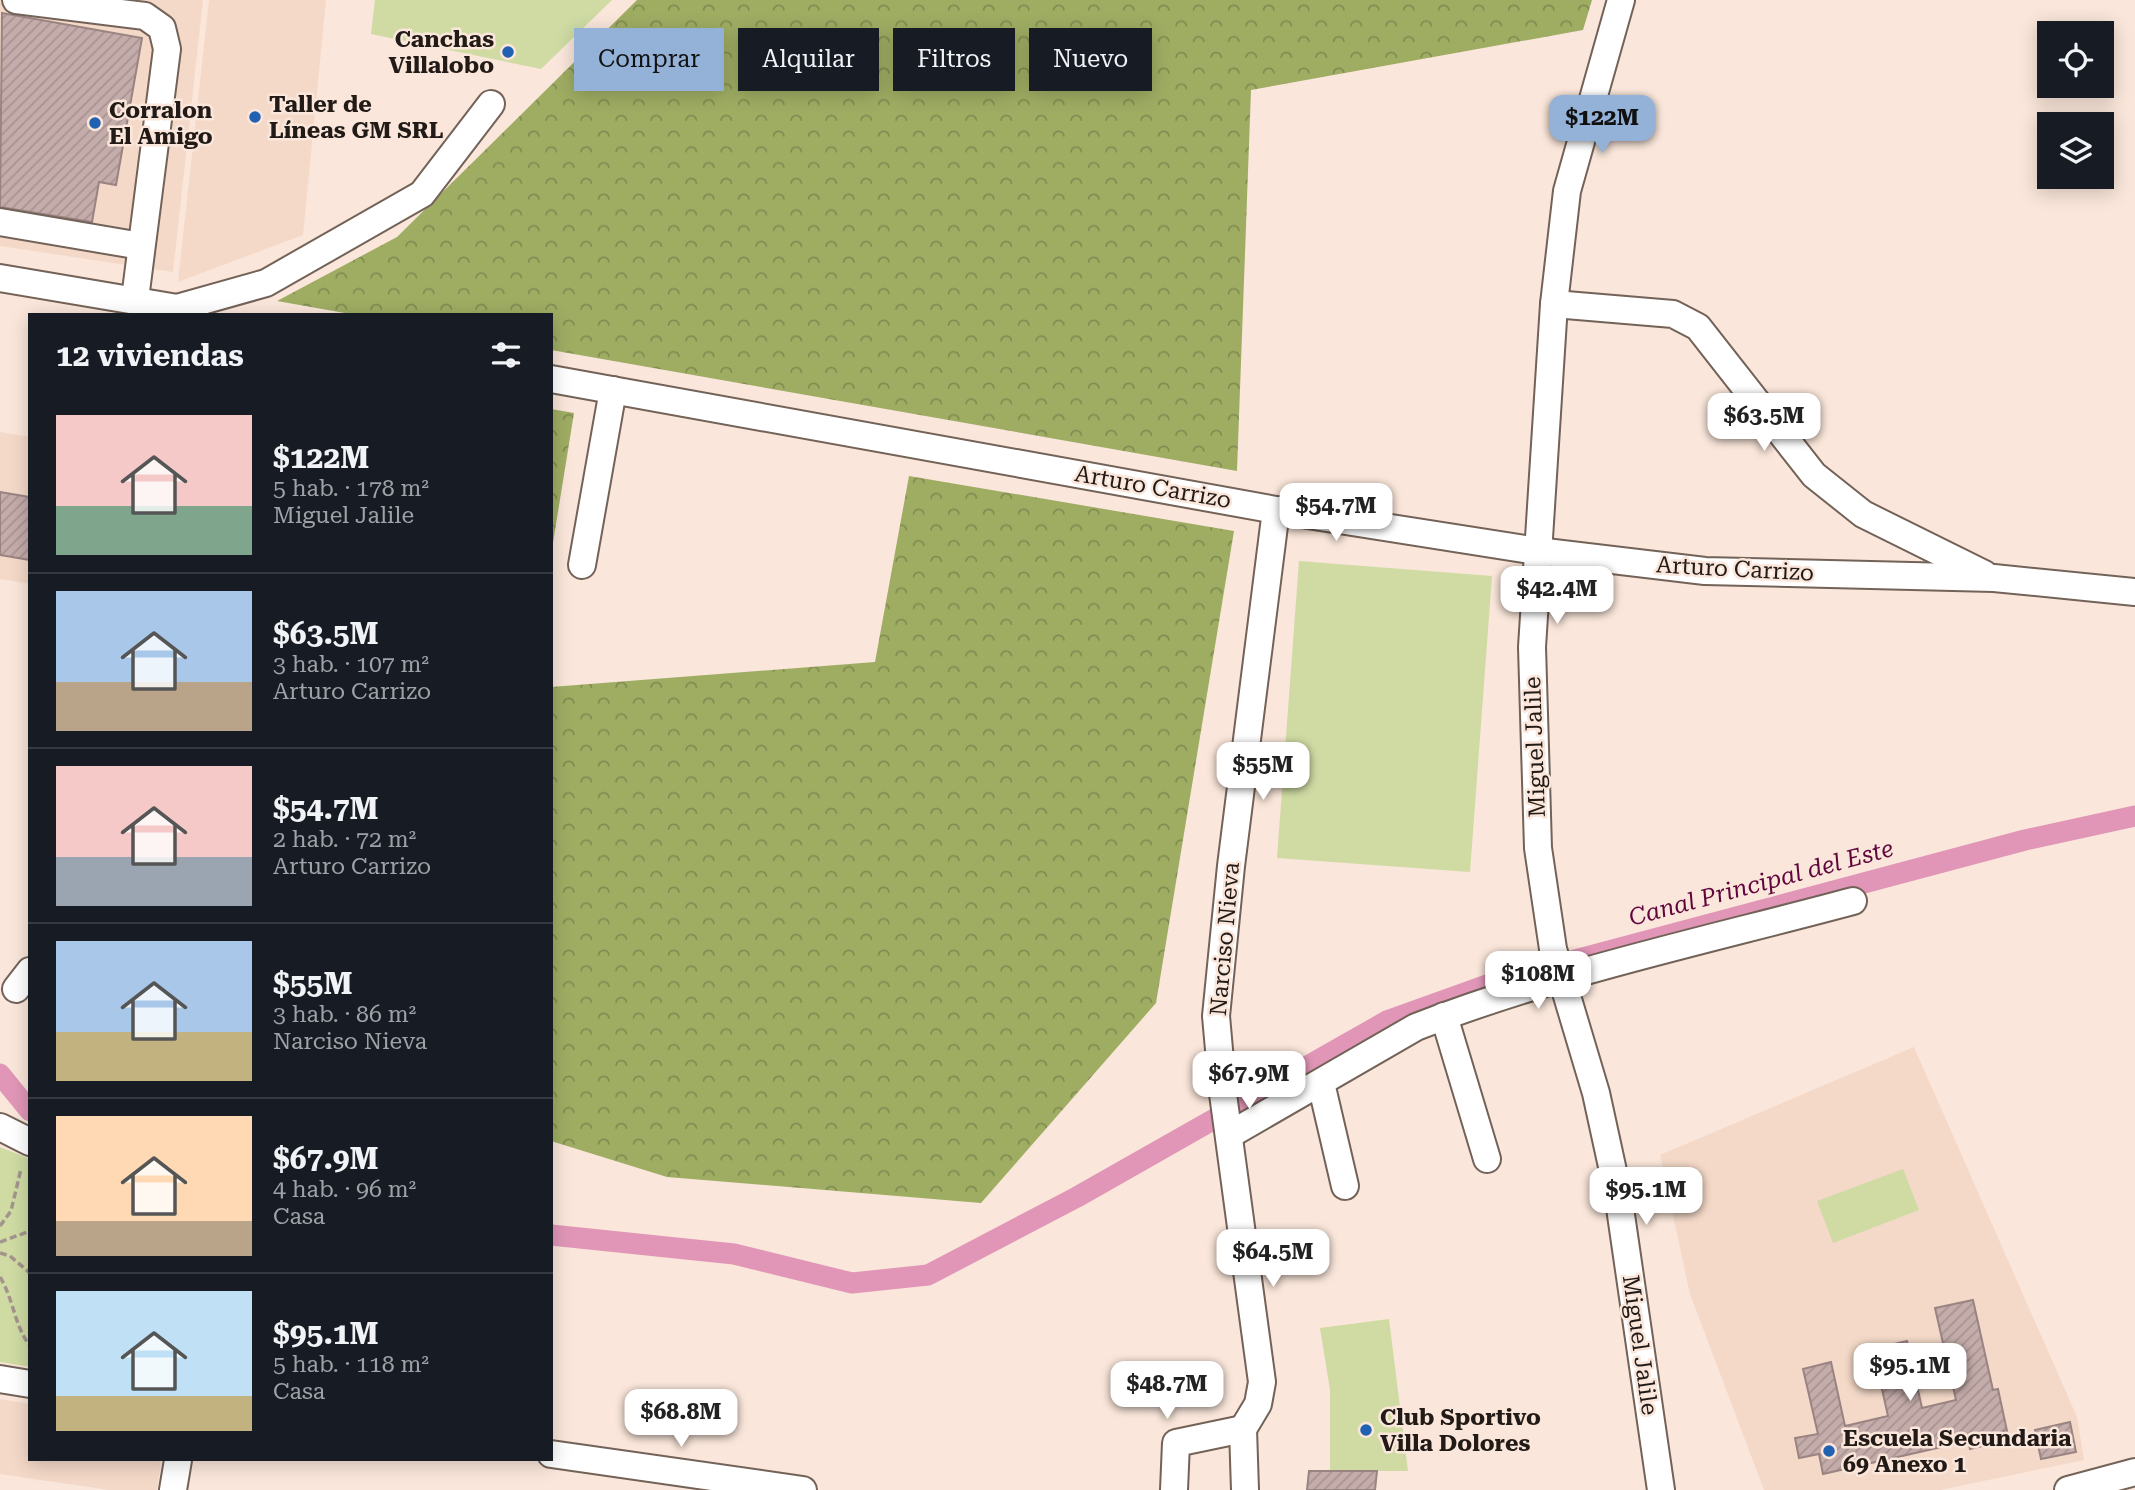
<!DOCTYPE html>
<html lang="es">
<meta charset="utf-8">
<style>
:root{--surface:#171b24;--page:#20242c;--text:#f1f3f6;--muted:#9ea1a6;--line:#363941;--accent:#94b1d7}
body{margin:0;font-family:"Roboto Serif",serif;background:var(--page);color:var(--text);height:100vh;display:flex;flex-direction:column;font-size:26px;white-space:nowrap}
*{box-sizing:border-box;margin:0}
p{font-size:23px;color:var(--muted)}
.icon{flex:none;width:38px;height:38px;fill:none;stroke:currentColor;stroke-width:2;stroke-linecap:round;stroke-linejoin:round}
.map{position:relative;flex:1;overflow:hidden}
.panel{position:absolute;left:28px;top:313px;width:525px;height:1148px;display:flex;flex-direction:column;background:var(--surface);border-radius:0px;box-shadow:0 4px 18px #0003}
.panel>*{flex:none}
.top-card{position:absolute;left:574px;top:28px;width:665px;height:63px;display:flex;gap:14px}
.tools{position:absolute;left:2037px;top:21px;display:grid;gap:14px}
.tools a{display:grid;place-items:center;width:77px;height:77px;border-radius:0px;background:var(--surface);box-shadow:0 4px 18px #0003;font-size:35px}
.price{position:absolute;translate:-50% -60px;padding:0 16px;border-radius:14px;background:#fff;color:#222;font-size:23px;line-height:46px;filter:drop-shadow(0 2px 4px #0008)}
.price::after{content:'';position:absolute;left:50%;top:42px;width:21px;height:16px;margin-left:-10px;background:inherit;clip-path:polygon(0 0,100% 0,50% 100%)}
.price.on{background:var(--accent);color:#111}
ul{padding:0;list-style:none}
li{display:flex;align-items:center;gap:21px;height:175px;padding:0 28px}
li+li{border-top:2px solid var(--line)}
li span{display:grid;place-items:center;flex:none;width:196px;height:140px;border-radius:0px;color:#555}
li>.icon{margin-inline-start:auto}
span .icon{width:84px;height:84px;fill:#fffc;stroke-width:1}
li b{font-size:30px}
h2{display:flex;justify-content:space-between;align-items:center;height:84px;padding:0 28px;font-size:30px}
.chip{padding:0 24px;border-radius:0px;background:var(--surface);box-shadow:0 4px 18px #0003;font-size:24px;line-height:63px}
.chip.on{background:var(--accent);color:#111}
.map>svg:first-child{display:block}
</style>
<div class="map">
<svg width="2135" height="1490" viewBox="0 0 2135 1490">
<defs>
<pattern id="forest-crowns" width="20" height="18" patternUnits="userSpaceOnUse" patternTransform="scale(1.75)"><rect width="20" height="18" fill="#9fad63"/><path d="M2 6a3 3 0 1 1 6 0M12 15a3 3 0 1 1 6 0" fill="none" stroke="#818c51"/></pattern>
<pattern id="building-hatch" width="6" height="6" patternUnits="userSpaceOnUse" patternTransform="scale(1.75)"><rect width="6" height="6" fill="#c4acaa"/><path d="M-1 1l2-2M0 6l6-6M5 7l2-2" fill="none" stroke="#a89392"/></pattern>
</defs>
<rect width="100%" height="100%" fill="#fae6da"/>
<!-- built -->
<g fill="#f4d9c8">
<polygon points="0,0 203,0 173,272 0,246"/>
<polygon points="209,0 326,0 303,235 178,282"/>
<polygon points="0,432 30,437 30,584 0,579"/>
<polygon points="1914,1047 2077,1417 2084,1460 1940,1490 1764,1490 1690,1294 1660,1155"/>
<polygon points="0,1399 30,1404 30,1460 161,1460 157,1490 109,1490 0,1474"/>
</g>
<!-- green -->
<g fill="#cfdba3">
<polygon points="375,0 612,0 541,69 371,34"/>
<polygon points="1299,561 1492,576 1470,872 1277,858"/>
<polygon points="0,1147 30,1159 30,1367 0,1362"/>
<polygon points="1903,1169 1919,1210 1833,1243 1817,1201"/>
<polygon points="1389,1319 1408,1471 1377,1471 1375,1490 1307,1490 1309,1471 1330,1470 1330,1390 1320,1328"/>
</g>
<!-- forest -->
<g fill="url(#forest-crowns)">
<polygon points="637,0 1592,0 1583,30 1251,90 1237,471 551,350 551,315 356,315 277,301 397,237"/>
<polygon points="551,409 574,413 551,555"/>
<polygon points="909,476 1234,531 1156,1003 981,1203 667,1177 551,1141 551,687 875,662"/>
</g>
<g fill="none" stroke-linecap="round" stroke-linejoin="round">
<!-- canal -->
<g stroke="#e196b7" stroke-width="21">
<polyline points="0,1074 30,1111"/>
<polyline points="551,1235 734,1254 852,1283 928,1275 1077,1197 1387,1021 1504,979 2025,840 2135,816"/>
</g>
</g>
<!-- building -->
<g fill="url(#building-hatch)" stroke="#9a8482" stroke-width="2">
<polygon points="2,13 142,38 116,185 99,182 92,222 0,207"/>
<polygon points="0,492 30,497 30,560 0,555"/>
<polygon points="1973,1300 1993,1390 1998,1389 2007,1431 2001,1432 2003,1441 1970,1449 1968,1441 1823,1474 1819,1454 1799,1458 1795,1438 1818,1434 1803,1369 1831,1362 1845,1426 1888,1416 1873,1349 1907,1341 1922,1408 1956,1400 1935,1308"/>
<polygon points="2070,1422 2076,1452 2041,1459 2035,1430"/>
<polygon points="1309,1471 1377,1471 1375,1490 1307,1490"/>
</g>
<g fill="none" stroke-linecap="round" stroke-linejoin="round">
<defs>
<g id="minor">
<polyline points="16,0 145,16 162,28 167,49 135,299"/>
<polyline points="1621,0 1567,191 1554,304 1532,647 1538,848 1553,949 1596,1093 1618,1194 1661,1490"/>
<polyline points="0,222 141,246"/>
<polyline points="0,278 195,311"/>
<polyline points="1554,304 1673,314 1698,327 1814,475 1863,514 1984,574"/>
<polyline points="176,315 177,308 266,283 422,194 491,104"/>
<polyline points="551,379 1276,510 1537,551 1705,571 1994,578 2135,592"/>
<polyline points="582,565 613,390"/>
<polyline points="16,989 30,971"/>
<polyline points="1444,1016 1487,1159"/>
<polyline points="1321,1083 1345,1186"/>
<polyline points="0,1127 30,1142"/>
<path d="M1229,1135L1416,1027C1557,972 1708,940 1853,901"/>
<polyline points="0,1379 30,1384"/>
<polyline points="551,1454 803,1490"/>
<polyline points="173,1490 178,1460"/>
<polyline points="1174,1490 1176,1443 1243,1429"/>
<polyline points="1245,1490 1243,1429 1258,1404 1262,1382 1223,1094 1216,1016 1231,866 1276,510"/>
<polyline points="2068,1490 2135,1472"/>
</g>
</defs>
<!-- minor casing -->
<use href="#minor" stroke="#736257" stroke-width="30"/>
<!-- path -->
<g stroke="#a3948c" stroke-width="3.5" stroke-dasharray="7 3.5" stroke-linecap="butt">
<polyline points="0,1226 11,1211 21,1169"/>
<polyline points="0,1242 30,1231"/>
<polyline points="0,1253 10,1256 30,1273"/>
<path d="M0,1277C14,1300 14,1325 30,1346"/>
</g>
<!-- minor -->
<use href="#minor" stroke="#fff" stroke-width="26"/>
</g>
<!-- markers -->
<g fill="#2261b2" stroke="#fae6da" stroke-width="2.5">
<circle cx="508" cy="52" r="7"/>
<circle cx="255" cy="117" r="7"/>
<circle cx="95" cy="123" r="7"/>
<circle cx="1366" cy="1430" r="7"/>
<circle cx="1829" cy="1451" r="7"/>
</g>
<g text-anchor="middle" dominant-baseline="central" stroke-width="5" stroke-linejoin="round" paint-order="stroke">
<!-- poi labels -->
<g font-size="23" font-weight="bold" fill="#211a16" stroke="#fae6da" text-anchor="start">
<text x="494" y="39" text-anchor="end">Canchas<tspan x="494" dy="26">Villalobo</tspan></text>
<text x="269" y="104">Taller de<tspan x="269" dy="26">Líneas GM SRL</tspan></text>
<text x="109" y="110">Corralon<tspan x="109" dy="26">El Amigo</tspan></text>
<text x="1380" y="1417">Club Sportivo<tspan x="1380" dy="26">Villa Dolores</tspan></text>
<text x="1843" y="1438">Escuela Secundaria<tspan x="1843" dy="26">69 Anexo 1</tspan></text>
</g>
<!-- street labels -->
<g font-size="23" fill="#211a16" stroke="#fae6da">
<text transform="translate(1153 487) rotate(10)">Arturo Carrizo</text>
<text transform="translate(1735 569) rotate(3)">Arturo Carrizo</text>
<text transform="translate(1535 747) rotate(-92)">Miguel Jalile</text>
<text transform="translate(1225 939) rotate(-85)">Narciso Nieva</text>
<text transform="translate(1640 1345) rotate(82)">Miguel Jalile</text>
</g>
<!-- water labels -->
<g font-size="24" font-style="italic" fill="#60063c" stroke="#fae6da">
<text transform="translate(1761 883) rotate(-15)">Canal Principal del Este</text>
</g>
</g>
</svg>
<div class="tools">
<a><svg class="icon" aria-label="locate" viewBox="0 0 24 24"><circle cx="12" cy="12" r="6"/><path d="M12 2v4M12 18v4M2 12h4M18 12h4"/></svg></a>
<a><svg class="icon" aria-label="layers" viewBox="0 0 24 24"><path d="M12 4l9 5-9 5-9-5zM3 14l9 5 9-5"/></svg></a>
</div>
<b class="price on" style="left:1602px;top:155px">$122M</b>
<b class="price" style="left:1764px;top:453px">$63.5M</b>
<b class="price" style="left:1336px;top:543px">$54.7M</b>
<b class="price" style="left:1557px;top:626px">$42.4M</b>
<b class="price" style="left:1263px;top:802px">$55M</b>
<b class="price" style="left:1538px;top:1011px">$108M</b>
<b class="price" style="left:1249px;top:1111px">$67.9M</b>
<b class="price" style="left:1646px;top:1227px">$95.1M</b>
<b class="price" style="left:1273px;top:1289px">$64.5M</b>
<b class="price" style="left:1910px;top:1403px">$95.1M</b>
<b class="price" style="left:1167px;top:1421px">$48.7M</b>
<b class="price" style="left:681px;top:1449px">$68.8M</b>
<div class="top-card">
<a class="chip on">Comprar</a>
<a class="chip">Alquilar</a>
<a class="chip">Filtros</a>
<a class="chip">Nuevo</a>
</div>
<section class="panel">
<h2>12 viviendas<svg class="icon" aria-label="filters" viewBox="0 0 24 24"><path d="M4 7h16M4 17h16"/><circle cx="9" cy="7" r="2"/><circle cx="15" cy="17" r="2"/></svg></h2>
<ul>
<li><span style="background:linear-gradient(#f6c9c9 65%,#7fa58c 0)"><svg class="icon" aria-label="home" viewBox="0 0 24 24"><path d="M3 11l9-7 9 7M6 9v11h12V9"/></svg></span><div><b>$122M</b><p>5 hab. · 178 m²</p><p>Miguel Jalile</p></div></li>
<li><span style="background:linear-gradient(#a9c7e8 65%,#b9a48a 0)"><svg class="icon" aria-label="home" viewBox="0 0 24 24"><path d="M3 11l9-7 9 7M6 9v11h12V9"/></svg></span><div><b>$63.5M</b><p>3 hab. · 107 m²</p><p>Arturo Carrizo</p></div></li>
<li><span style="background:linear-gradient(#f6c9c9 65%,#9aa5b1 0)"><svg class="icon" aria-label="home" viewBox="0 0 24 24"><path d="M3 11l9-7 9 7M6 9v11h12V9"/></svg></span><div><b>$54.7M</b><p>2 hab. · 72 m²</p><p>Arturo Carrizo</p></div></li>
<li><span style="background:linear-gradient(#a9c7e8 65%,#c2b280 0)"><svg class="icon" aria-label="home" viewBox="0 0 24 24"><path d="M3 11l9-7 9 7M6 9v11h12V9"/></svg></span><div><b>$55M</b><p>3 hab. · 86 m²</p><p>Narciso Nieva</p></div></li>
<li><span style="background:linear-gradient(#ffd9b3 75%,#b9a48a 0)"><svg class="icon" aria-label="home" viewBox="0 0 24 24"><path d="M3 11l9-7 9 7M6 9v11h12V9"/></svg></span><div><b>$67.9M</b><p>4 hab. · 96 m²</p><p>Casa</p></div></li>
<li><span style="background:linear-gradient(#bfe0f5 75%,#c2b280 0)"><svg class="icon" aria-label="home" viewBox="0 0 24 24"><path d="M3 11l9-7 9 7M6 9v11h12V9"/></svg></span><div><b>$95.1M</b><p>5 hab. · 118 m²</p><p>Casa</p></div></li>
</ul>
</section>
</div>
